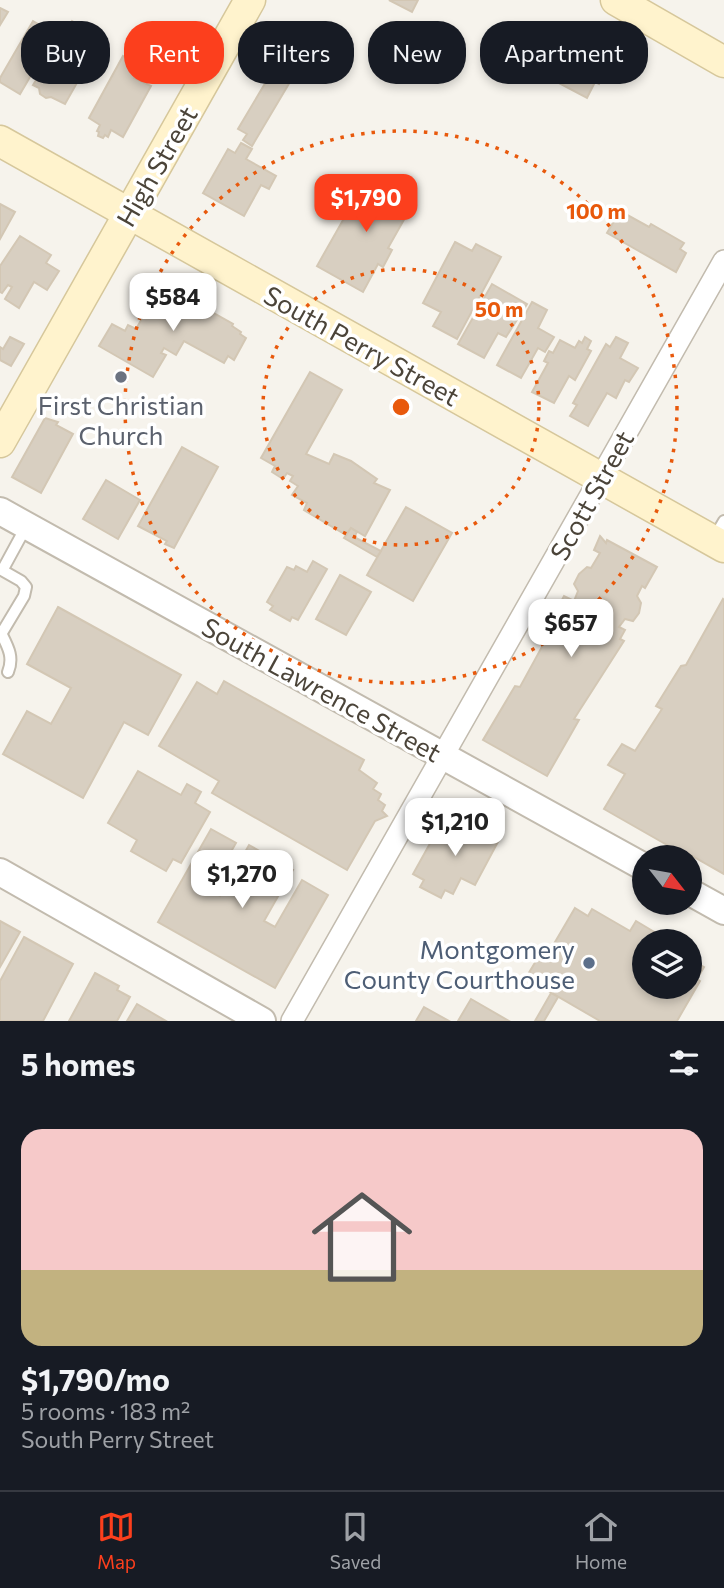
<!DOCTYPE html>
<meta charset="utf-8">
<style>
:root{--surface:#171b24;--page:#20242c;--text:#f1f3f6;--muted:#9ea1a6;--line:#363941;--accent:#fc3f1d}
body{margin:0;font-family:Commissioner,sans-serif;background:var(--page);color:var(--text);height:100vh;display:flex;flex-direction:column;font-size:26px;white-space:nowrap}
*{box-sizing:border-box;margin:0}
p{font-size:23px;color:var(--muted)}
.icon{flex:none;width:38px;height:38px;fill:none;stroke:currentColor;stroke-width:2;stroke-linecap:round;stroke-linejoin:round}
.map{position:relative;height:1021px;overflow:hidden}
.drawer{display:flex;flex-direction:column;background:var(--surface);flex:1}
.drawer>*{flex:none}
.hud{position:absolute;left:21px;top:21px;width:682px;height:63px;display:flex;gap:14px}
.needle{width:46px;rotate:121deg}
.tools{position:absolute;left:632px;top:845px;display:grid;gap:14px}
.tools a{display:grid;place-items:center;width:70px;height:70px;border-radius:50%;background:var(--surface);box-shadow:0 4px 10px #0003;font-size:35px}
.price{position:absolute;translate:-50% -60px;padding:0 16px;border-radius:14px;background:#fff;color:#222;font-size:23px;line-height:46px;filter:drop-shadow(0 2px 4px #0008)}
.price::after{content:'';position:absolute;left:50%;top:42px;width:21px;height:16px;margin-left:-10px;background:inherit;clip-path:polygon(0 0,100% 0,50% 100%)}
.price.active{background:var(--accent);color:#fff}
ul{padding:0;list-style:none}
li{display:grid;align-content:center;gap:14px;height:371px;padding:0 21px}
li span{display:grid;place-items:center;height:217px;border-radius:21px;color:#555}
li>.icon{margin-inline-start:auto}
span .icon{width:126px;height:126px;fill:#fffc;stroke-width:1}
li b{font-size:30px}
h2{display:flex;justify-content:space-between;align-items:center;height:84px;padding:0 21px;font-size:30px}
.pill{padding:0 24px;border-radius:28px;background:var(--surface);box-shadow:0 4px 10px #0003;font-size:24px;line-height:63px}
.pill.active{background:var(--accent);color:#fff}
.menu{display:flex;justify-content:space-around;align-items:center;height:98px;border-top:2px solid var(--line);background:var(--surface);font-size:19px;color:var(--muted)}
.menu a{display:grid;justify-items:center;gap:4px}
.menu .active{color:var(--accent)}
.map>svg:first-child{display:block}
</style>
<div class="map">
<svg width="724" height="1021" viewBox="0 0 724 1021">
<rect width="100%" height="100%" fill="#f6f3ec"/>
<!-- building -->
<g fill="#d8cfc1" stroke="#d3c7b4" stroke-width="2">
<polygon points="389,0 418,0 412,12"/>
<polygon points="0,8 8,12 0,25"/>
<polygon points="33,21 55,34 20,94 0,82 0,78"/>
<polygon points="72,21 84,28 81,34 99,44 65,104 51,97 46,98 40,94 39,88 33,85"/>
<polygon points="583,32 602,42 599,46 611,52 604,65 607,67 599,84 595,82 587,98 557,82"/>
<polygon points="275,51 300,65 252,146 243,140 247,134 238,129 270,75 263,71"/>
<polygon points="123,56 140,66 134,78 151,86 123,137 111,130 108,137 105,135 103,138 98,136 99,132 97,131 100,125 89,118"/>
<polygon points="241,143 252,149 246,159 276,176 269,189 261,185 244,216 203,193 228,149 235,153"/>
<polygon points="368,176 414,202 388,248 392,250 383,267 378,264 363,292 317,266"/>
<polygon points="0,204 15,212 0,239"/>
<polygon points="620,211 649,227 651,224 684,243 680,249 686,253 676,272 607,233"/>
<polygon points="20,236 51,255 46,263 59,271 47,290 34,282 19,308 5,299 12,287 8,285 2,293 0,292 0,266"/>
<polygon points="455,242 472,251 476,244 501,257 457,339 433,326 441,312 423,303"/>
<polygon points="162,284 233,324 232,326 241,332 240,334 246,338 234,360 228,356 224,363 184,341 176,355 164,348 161,353 166,355 153,377 99,346 112,324 125,331 128,325 136,329"/>
<polygon points="492,284 527,304 506,337 498,333 484,358 458,344"/>
<polygon points="532,302 547,310 538,328 554,337 545,352 538,348 521,378 497,365"/>
<polygon points="10,337 24,344 11,366 0,360 0,347 3,349"/>
<polygon points="585,337 591,341 587,349 591,351 575,380 569,376 554,403 532,392 548,363 544,361 549,351 553,353 560,340 575,348 579,341 582,343"/>
<polygon points="616,337 628,343 620,358 638,368 629,382 625,380 616,398 607,393 588,426 570,416 577,405 573,403 606,344 610,347"/>
<polygon points="310,372 342,390 306,454 329,464 334,454 351,461 377,479 374,483 390,490 365,536 351,528 346,535 304,510 307,503 292,495 298,486 290,481 293,476 287,473 283,479 272,472 275,466 261,458"/>
<polygon points="45,418 58,422 56,425 73,434 41,493 12,477"/>
<polygon points="182,447 218,467 174,548 165,544 167,541 138,526"/>
<polygon points="106,480 140,500 118,539 83,519"/>
<polygon points="406,507 452,533 413,601 367,575"/>
<polygon points="351,528 357,532 354,537 381,551 377,557 344,538"/>
<polygon points="600,536 606,543 607,540 657,567 645,588 642,586 637,596 641,603 639,613 633,621 625,619 619,627 625,630 620,639 624,641 574,719 579,720 547,776 483,740 515,686 520,687 543,645 539,643 564,596 574,601 578,591 574,584 579,574 587,567 591,568 600,553 594,550"/>
<polygon points="313,561 327,569 298,620 292,617 290,621 270,610 273,606 267,602 287,567 294,570 296,566 307,572"/>
<polygon points="340,575 371,592 346,635 316,619"/>
<polygon points="723,599 724,600 724,874 685,852 683,854 604,809 625,774 608,765 622,744 635,751 662,709 656,706 681,666 686,665"/>
<polygon points="58,607 181,675 148,735 124,722 83,798 3,754 27,711 51,724 71,688 27,664"/>
<polygon points="224,681 364,760 359,770 377,783 373,789 381,794 378,800 385,805 382,811 387,816 375,821 347,870 212,793 219,781 159,746 197,682 217,694"/>
<polygon points="138,771 181,795 187,784 201,792 195,803 210,812 181,863 173,859 166,871 131,851 137,840 108,823"/>
<polygon points="455,816 499,840 475,885 461,878 453,894 445,890 441,898 420,887 424,880 413,874 433,838 441,842"/>
<polygon points="211,829 236,843 209,890 220,896 249,845 293,870 264,921 275,927 302,880 328,895 275,988 158,922"/>
<polygon points="575,908 588,916 592,909 630,931 636,921 671,942 644,942 644,987 690,987 690,959 704,967 697,979 700,981 677,1021 600,1021 533,982 534,980 527,976 542,951 548,954"/>
<polygon points="0,921 20,932 0,967"/>
<polygon points="24,937 73,964 43,1021 0,1021 0,981"/>
<polygon points="95,973 119,986 117,990 130,997 117,1021 69,1021"/>
<polygon points="551,993 558,997 544,1021 535,1021"/>
<polygon points="471,999 509,1021 458,1021"/>
<polygon points="137,1004 166,1021 127,1021"/>
<polygon points="424,1007 449,1021 416,1021"/>
</g>
<g fill="none" stroke-linecap="round" stroke-linejoin="round">
<defs>
<g id="service">
<polyline points="713,540 724,521"/>
<polyline points="0,569 21,581 26,587 24,596 0,636"/>
<polyline points="3,569 27,525"/>
<path d="M1,633C8,647 14,657 8,672"/>
</g>
<polyline id="minor" points="292,1021 724,261"/>
<g id="tertiary">
<polyline points="0,511 644,867"/>
<polyline points="0,872 262,1021"/>
<polyline points="690,892 724,911"/>
</g>
<g id="secondary">
<polyline points="616,0 724,62"/>
<polyline points="0,141 724,547"/>
<polyline points="0,442 250,0"/>
</g>
</defs>
<!-- service casing -->
<use href="#service" stroke="#c2bbae" stroke-width="14"/>
<!-- minor casing -->
<use href="#minor" stroke="#c2bbae" stroke-width="24"/>
<!-- tertiary casing -->
<use href="#tertiary" stroke="#c2bbae" stroke-width="30"/>
<!-- secondary casing -->
<use href="#secondary" stroke="#d6c79b" stroke-width="33"/>
<!-- service -->
<use href="#service" stroke="#fff" stroke-width="10"/>
<!-- minor -->
<use href="#minor" stroke="#fff" stroke-width="21"/>
<!-- tertiary -->
<use href="#tertiary" stroke="#fff" stroke-width="26"/>
<!-- secondary -->
<use href="#secondary" stroke="#fff3cd" stroke-width="30"/>
</g>
<!-- distance rings -->
<g fill="none" stroke="#e8590c" stroke-width="3.5" stroke-dasharray="3.5 7">
<circle cx="401" cy="407" r="138"/>
<circle cx="401" cy="407" r="276"/>
</g>
<!-- markers -->
<circle fill="#6b7280" stroke="#fff" stroke-width="2.5" cx="121" cy="377" r="7"/>
<circle fill="#5c6f8a" stroke="#fff" stroke-width="2.5" cx="589" cy="963" r="7"/>
<g text-anchor="middle" dominant-baseline="central" stroke-width="7" stroke-linejoin="round" paint-order="stroke">
<!-- street labels -->
<g font-size="26" fill="#4b4439" stroke="#fff">
<text transform="translate(156 166) rotate(-60)">High Street</text>
<text transform="translate(362 345) rotate(29)">South Perry Street</text>
<text transform="translate(591 495) rotate(-61)">Scott Street</text>
<text transform="translate(322 689) rotate(29)">South Lawrence Street</text>
</g>
<!-- worship labels -->
<g font-size="26" fill="#5b616d" stroke="#fff">
<text x="121" y="404">First Christian<tspan x="121" dy="30">Church</tspan></text>
</g>
<!-- service labels -->
<g font-size="26" fill="#4e5e75" stroke="#fff" text-anchor="end">
<text x="575" y="948">Montgomery<tspan x="575" dy="30">County Courthouse</tspan></text>
</g>
</g>
<circle cx="401" cy="407" r="10" fill="#e8590c" stroke="#fff" stroke-width="3.5"/>
<g font-size="21" text-anchor="middle" font-weight="bold" fill="#e8590c" stroke="#fff" stroke-width="7" stroke-linejoin="round" paint-order="stroke">
<text x="596" y="219">100 m</text>
<text x="499" y="317">50 m</text>
</g>
</svg>
<div class="tools">
<a><svg class="needle" viewBox="-14 -14 28 28"><path d="M0-13l5 13h-10z" fill="#e53935"/><path d="M0 13l5-13h-10z" fill="#9ea1a6"/></svg></a>
<a><svg class="icon" aria-label="layers" viewBox="0 0 24 24"><path d="M12 4l9 5-9 5-9-5zM3 14l9 5 9-5"/></svg></a>
</div>
<b class="price active" style="left:366px;top:234px">$1,790</b>
<b class="price" style="left:173px;top:333px">$584</b>
<b class="price" style="left:571px;top:659px">$657</b>
<b class="price" style="left:455px;top:858px">$1,210</b>
<b class="price" style="left:242px;top:910px">$1,270</b>
<div class="hud">
<a class="pill">Buy</a>
<a class="pill active">Rent</a>
<a class="pill">Filters</a>
<a class="pill">New</a>
<a class="pill">Apartment</a>
</div>
</div>
<section class="drawer">
<h2>5 homes<svg class="icon" aria-label="filters" viewBox="0 0 24 24"><path d="M4 7h16M4 17h16"/><circle cx="9" cy="7" r="2"/><circle cx="15" cy="17" r="2"/></svg></h2>
<ul>
<li><span style="background:linear-gradient(#f6c9c9 65%,#c2b280 0)"><svg class="icon" aria-label="home" viewBox="0 0 24 24"><path d="M3 11l9-7 9 7M6 9v11h12V9"/></svg></span><div><b>$1,790/mo</b><p>5 rooms · 183 m²</p><p>South Perry Street</p></div></li>
</ul>
</section>
<nav class="menu">
<a class="active"><svg class="icon" aria-label="map" viewBox="0 0 24 24"><path d="M3 6l6-2 6 2 6-2v14l-6 2-6-2-6 2zM9 4v14M15 6v14"/></svg>Map</a>
<a><svg class="icon" aria-label="saved" viewBox="0 0 24 24"><path d="M7 4h10v16l-5-4-5 4z"/></svg>Saved</a>
<a><svg class="icon" aria-label="home" viewBox="0 0 24 24"><path d="M3 11l9-7 9 7M6 9v11h12V9"/></svg>Home</a>
</nav>
